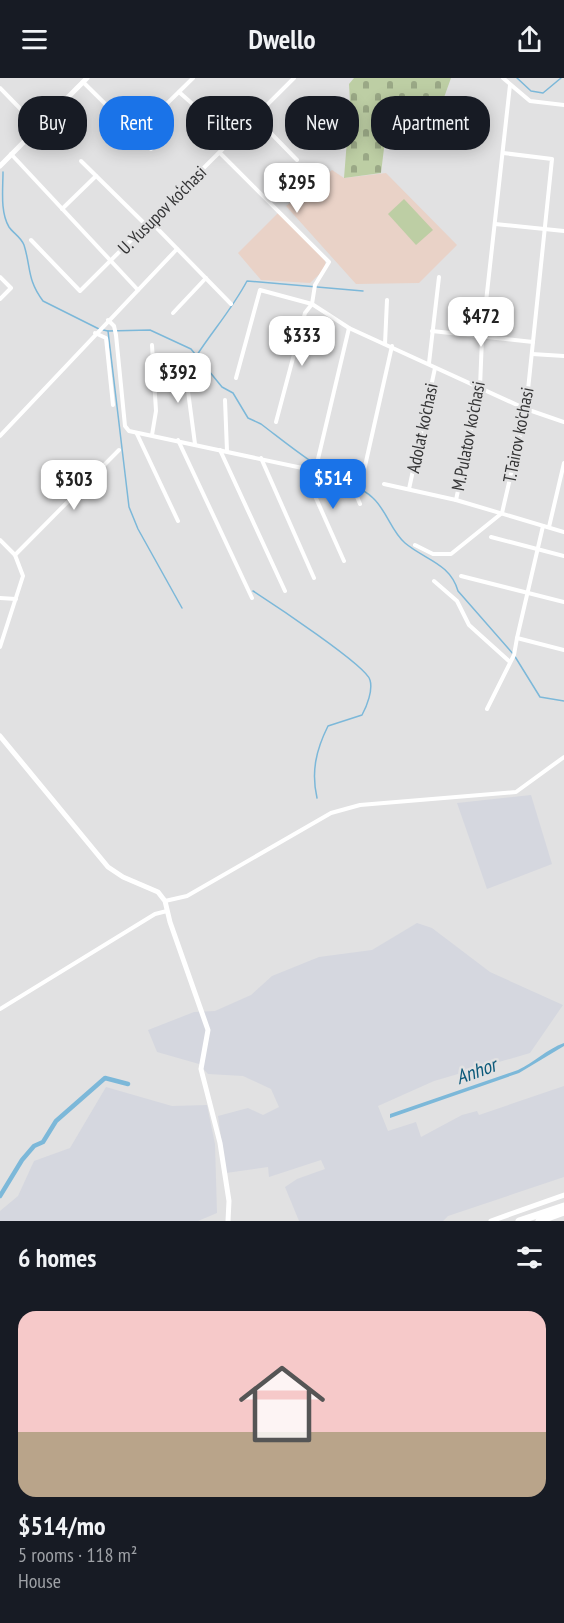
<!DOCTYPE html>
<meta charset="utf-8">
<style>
:root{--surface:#171b24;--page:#20242c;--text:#f1f3f6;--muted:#9ea1a6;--line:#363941;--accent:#1a73e8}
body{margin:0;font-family:"PT Sans Narrow",sans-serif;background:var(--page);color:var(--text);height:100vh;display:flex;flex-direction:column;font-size:22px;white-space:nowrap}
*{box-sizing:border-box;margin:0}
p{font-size:20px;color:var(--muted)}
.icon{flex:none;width:33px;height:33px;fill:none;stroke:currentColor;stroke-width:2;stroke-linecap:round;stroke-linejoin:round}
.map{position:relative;height:1143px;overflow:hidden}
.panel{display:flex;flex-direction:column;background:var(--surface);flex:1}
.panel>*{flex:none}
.hud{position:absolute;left:18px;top:18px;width:528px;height:54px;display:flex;gap:12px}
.price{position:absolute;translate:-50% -51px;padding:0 14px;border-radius:12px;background:#fff;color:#222;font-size:20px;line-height:39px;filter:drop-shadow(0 2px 3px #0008)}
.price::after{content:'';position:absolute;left:50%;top:36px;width:18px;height:14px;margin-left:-9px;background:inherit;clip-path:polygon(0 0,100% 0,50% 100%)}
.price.active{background:var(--accent);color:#fff}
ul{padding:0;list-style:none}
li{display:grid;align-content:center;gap:12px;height:318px;padding:0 18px}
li+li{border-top:2px solid var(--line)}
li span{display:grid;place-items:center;height:186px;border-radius:18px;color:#555}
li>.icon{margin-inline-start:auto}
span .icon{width:108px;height:108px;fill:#fffc;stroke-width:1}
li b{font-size:26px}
h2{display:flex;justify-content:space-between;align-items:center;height:72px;padding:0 18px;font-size:26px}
.tag{padding:0 21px;border-radius:24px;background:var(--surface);box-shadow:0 3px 15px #0003;font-size:21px;line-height:54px}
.tag.active{background:var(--accent);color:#fff}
header{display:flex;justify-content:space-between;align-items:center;height:78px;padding:0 18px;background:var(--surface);font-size:27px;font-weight:700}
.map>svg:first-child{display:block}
</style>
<header><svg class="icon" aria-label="menu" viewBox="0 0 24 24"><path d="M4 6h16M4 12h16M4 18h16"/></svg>Dwello<svg class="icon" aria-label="share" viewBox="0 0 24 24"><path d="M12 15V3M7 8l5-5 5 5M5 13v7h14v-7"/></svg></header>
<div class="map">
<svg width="564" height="1143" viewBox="0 0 564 1143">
<defs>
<pattern id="cemetery-stones" width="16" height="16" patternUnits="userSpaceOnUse" patternTransform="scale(1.5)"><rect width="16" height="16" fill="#bdcea4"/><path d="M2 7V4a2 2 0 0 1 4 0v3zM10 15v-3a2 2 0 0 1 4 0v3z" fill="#9aa886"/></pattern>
</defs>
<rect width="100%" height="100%" fill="#e1e1e2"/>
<!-- built -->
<g fill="#d5d7df">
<polygon points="531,717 552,786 487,811 457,725"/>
<polygon points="417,845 432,850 490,894 563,927 530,975 434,1003 378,1028 388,1053 416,1044 421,1059 462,1037 477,1033 479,1037 564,1008 564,1099 448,1138 443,1143 299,1143 285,1109 297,1101 325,1091 321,1082 269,1099 268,1089 226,1095 218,1038 248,1030 263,1037 279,1029 271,1011 243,998 208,996 199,986 157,974 148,952 194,934 215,933 251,917 272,898 319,879 372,872"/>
<polygon points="106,1009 172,1028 207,1027 215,1066 217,1135 198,1143 0,1143 0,1133 18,1118 34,1083 70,1070"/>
</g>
<!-- education -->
<g fill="#e9d2c7">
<polygon points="332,92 344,100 386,95 457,167 419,205 356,206 286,128"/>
<polygon points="280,133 325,182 326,190 310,205 261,202 238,175"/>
</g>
<!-- cemetery -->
<polygon fill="url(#cemetery-stones)" points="354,0 451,0 432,53 420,48 418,52 386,54 381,95 344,100 350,24 349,6"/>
<!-- pitch -->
<polygon fill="#bdcea4" points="404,121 433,152 416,167 388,136"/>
<!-- water -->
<path fill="#7cb8d9" d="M564,965V968L519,995L390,1040V1036L518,992C535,984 547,971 564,965Z"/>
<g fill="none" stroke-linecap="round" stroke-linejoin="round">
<!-- stream -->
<g stroke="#7cb8d9" stroke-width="1.5">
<polyline points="517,0 531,13 543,15 561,0"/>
<path d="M3,94C3,111 0,134 9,149C13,155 21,159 24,167C31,189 27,202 43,223L99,251"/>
<polyline points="103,252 108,253 129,429 138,451 182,530"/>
<path d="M108,253L150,252L191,271L222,309L233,315L248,340L261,346C286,365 310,385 337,400C350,407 362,409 373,420C387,433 391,453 405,465C425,482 450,485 458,513L514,577L540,619L564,623"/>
<path d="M197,277C214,251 232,231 247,203L363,213"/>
<path d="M253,513C270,524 367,588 370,602C373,612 367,628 362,637L328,648C316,672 311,694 317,720"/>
</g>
<!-- canal -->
<polyline stroke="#7cb8d9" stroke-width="4.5" points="0,1118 22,1082 34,1068 43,1064 56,1043 105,1000 128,1006"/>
<!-- street -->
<g stroke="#fff" stroke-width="4">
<polyline points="503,0 530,23 564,27"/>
<polyline points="83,4 151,71"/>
<polyline points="0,10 39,50"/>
<polyline points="179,14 205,37"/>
<polyline points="255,39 297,82"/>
<polyline points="136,56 193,0"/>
<polyline points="220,75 329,184 315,207 312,226 305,235 276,344"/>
<polyline points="11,76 138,212"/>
<polyline points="81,83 147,148"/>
<polyline points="62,131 96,98"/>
<polyline points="151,144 231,226"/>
<polyline points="495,146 564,153"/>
<polyline points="31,162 80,213 294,0"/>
<polyline points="0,199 11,210 0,221"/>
<polyline points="173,235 206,200"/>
<polyline points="108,242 114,248 116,257 125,348 129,353 307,391 345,406 355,414 360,426"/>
<polyline points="432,253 533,264"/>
<polyline points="95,255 106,260 113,327"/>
<polyline points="385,266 387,222"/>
<polyline points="532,276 564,278"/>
<polyline points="184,283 195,366"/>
<polyline points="429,285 439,199"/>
<polyline points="236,300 260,212 312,226 349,250 526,331 564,344"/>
<polyline points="225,322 227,373"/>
<polyline points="137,356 178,443"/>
<polyline points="152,357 156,333 152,267"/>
<polyline points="0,358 177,171"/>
<polyline points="178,362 252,520"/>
<polyline points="220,372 285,513"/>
<polyline points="261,380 314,500"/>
<polyline points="318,381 349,250"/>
<polyline points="303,391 344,483"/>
<polyline points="363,397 392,268"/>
<polyline points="384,406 456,422 564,454"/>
<polyline points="409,411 435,290"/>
<polyline points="456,422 480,309 482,260 510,7"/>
<polyline points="543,448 517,560 564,572"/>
<polyline points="549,449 564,385"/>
<polyline points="491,459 564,478"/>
<polyline points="0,462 15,477 23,498 0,569"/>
<polyline points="415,467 433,476 451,476 502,435 526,331 552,81 503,75"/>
<polyline points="15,477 119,372"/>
<polyline points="461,498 564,524"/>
<polyline points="434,503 457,523 469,547 510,584"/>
<polyline points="0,520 16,521"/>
<polyline points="487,631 514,577 517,560"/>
<polyline points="165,823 187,818 331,735 360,727 516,714 564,679"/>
<polyline points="0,931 155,836 167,833"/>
</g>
<!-- secondary -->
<g stroke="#fff" stroke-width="5">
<polyline points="0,88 87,0"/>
<polyline points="0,658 108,789 123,799 158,814 165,823 170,844 208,952 201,991 220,1065 229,1123 228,1143"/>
<polyline points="491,1143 564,1117"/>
</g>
<!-- highway -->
<g stroke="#fff" stroke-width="7">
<polyline points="519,1143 564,1128"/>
<polyline points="539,1143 564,1134"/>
</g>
</g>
<g text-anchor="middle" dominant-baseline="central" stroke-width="5" stroke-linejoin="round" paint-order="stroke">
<!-- street labels -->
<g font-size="18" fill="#353536" stroke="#e1e1e2">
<text transform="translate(162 132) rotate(-45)">U. Yusupov ko‘chasi</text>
<text transform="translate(422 350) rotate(-78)">Adolat ko'chasi</text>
<text transform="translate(518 357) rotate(-79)">T.Tairov ko'chasi</text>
<text transform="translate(468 358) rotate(-79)">M.Pulatov ko'chasi</text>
</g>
<!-- water labels -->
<g font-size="20" font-style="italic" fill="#0b597a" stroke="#e1e1e2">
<text transform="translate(476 993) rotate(-20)">Anhor</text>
</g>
</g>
</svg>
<b class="price" style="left:297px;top:136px">$295</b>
<b class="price" style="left:481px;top:270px">$472</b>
<b class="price" style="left:302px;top:289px">$333</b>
<b class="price" style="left:178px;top:326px">$392</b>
<b class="price active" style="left:333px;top:432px">$514</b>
<b class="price" style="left:74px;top:433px">$303</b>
<div class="hud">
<a class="tag">Buy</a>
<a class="tag active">Rent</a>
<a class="tag">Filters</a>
<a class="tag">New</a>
<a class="tag">Apartment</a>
</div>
</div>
<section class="panel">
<h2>6 homes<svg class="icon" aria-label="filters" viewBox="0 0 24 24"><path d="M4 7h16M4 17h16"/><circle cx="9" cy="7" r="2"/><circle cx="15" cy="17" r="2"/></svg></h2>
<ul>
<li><span style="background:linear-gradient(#f6c9c9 65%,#b9a48a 0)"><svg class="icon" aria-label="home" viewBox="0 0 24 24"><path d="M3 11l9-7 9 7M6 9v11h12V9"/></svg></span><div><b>$514/mo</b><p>5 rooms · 118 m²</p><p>House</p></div></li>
</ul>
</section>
